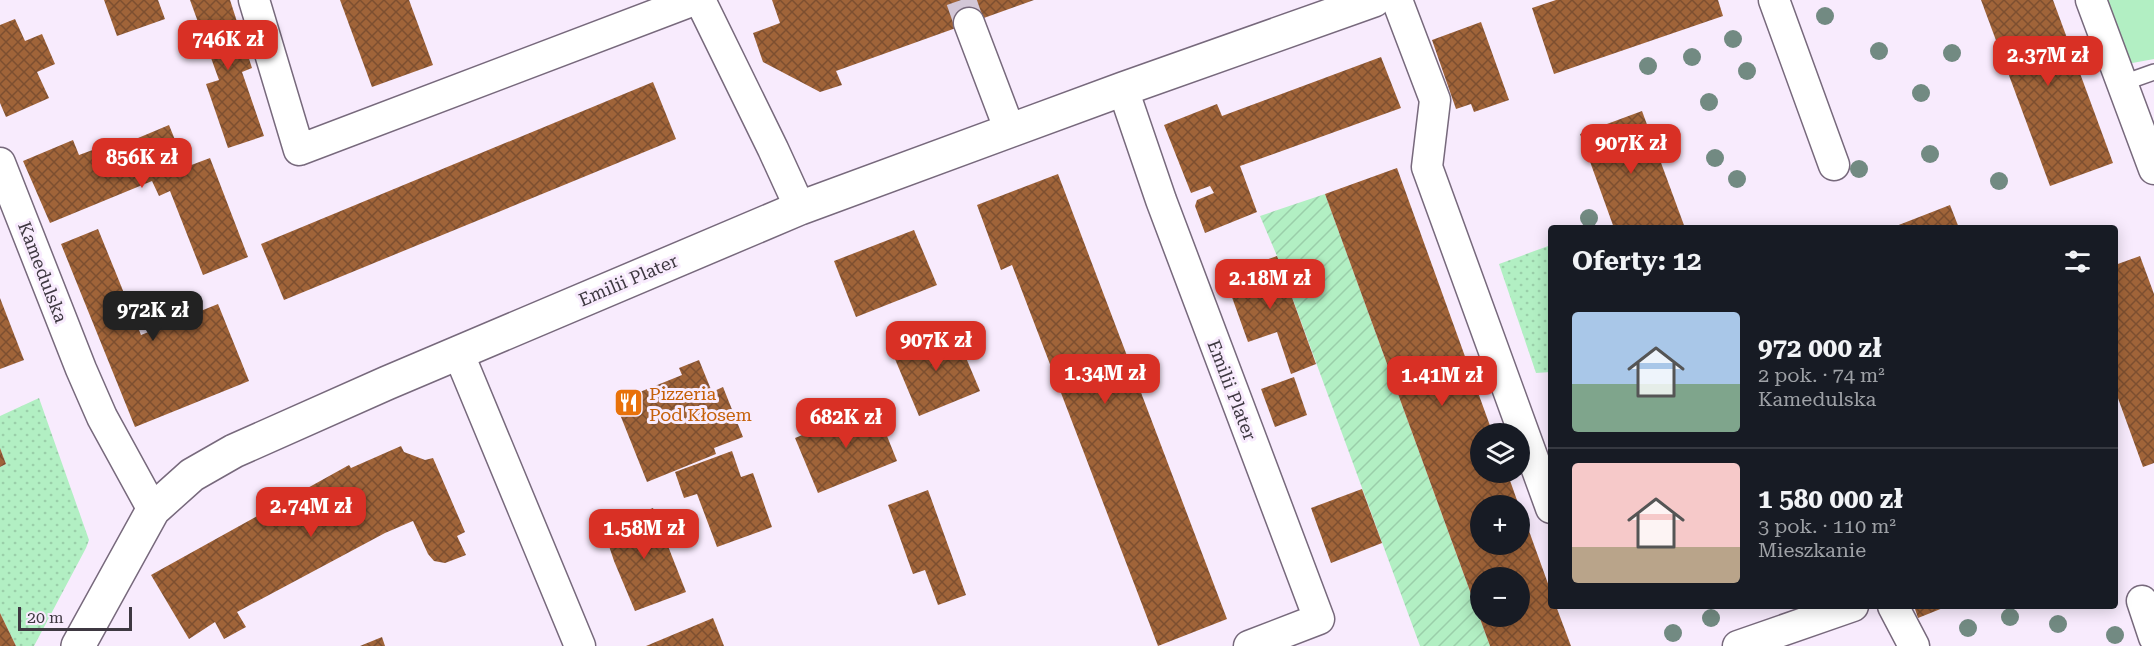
<!DOCTYPE html>
<html lang="pl">
<meta charset="utf-8">
<style>
:root{--surface:#171b24;--page:#20242c;--text:#f1f3f6;--muted:#9ea1a6;--line:#363941;--accent:#d93025}
body{margin:0;font-family:"Roboto Serif",serif;background:var(--page);color:var(--text);height:100vh;display:flex;flex-direction:column;font-size:22px;white-space:nowrap}
*{box-sizing:border-box;margin:0}
p{font-size:20px;color:var(--muted)}
.icon{flex:none;width:33px;height:33px;fill:none;stroke:currentColor;stroke-width:2;stroke-linecap:round;stroke-linejoin:round}
.map{position:relative;flex:1;overflow:hidden}
.details{position:absolute;left:1548px;top:225px;width:570px;height:384px;display:flex;flex-direction:column;background:var(--surface);border-radius:6px;box-shadow:0 3px 15px #0003}
.details>*{flex:none}
.buttons{position:absolute;left:1470px;top:423px;display:grid;gap:12px}
.buttons a{display:grid;place-items:center;width:60px;height:60px;border-radius:50%;background:var(--surface);box-shadow:0 3px 15px #0003;font-size:30px}
.scale{position:absolute;left:18px;bottom:15px;width:114px;box-sizing:border-box;padding-left:6px;border:3px solid #3e3841;border-top:0;font-size:16px;line-height:21px;white-space:nowrap;color:#3e3841;-webkit-text-stroke:4px #f8ebfd;paint-order:stroke}
.price{position:absolute;translate:-50% -51px;padding:0 14px;border-radius:12px;background:var(--accent);color:#fff;font-size:20px;line-height:39px;filter:drop-shadow(0 2px 3px #0008)}
.price::after{content:'';position:absolute;left:50%;top:36px;width:18px;height:14px;margin-left:-9px;background:inherit;clip-path:polygon(0 0,100% 0,50% 100%)}
.price.current{background:#222;color:#fff}
ul{padding:0;list-style:none}
li{display:flex;align-items:center;gap:18px;height:150px;padding:0 24px}
li+li{border-top:2px solid var(--line)}
li span{display:grid;place-items:center;flex:none;width:168px;height:120px;border-radius:6px;color:#555}
li>.icon{margin-inline-start:auto}
span .icon{width:72px;height:72px;fill:#fffc;stroke-width:1}
li b{font-size:26px}
h2{display:flex;justify-content:space-between;align-items:center;height:72px;padding:0 24px;font-size:26px}
.map>svg:first-child{display:block}
</style>
<div class="map">
<svg width="2154" height="646" viewBox="0 0 2154 646">
<defs>
<pattern id="park-dots" width="8" height="8" patternUnits="userSpaceOnUse" patternTransform="scale(1.5)"><rect width="8" height="8" fill="#b2efc3"/><path d="M2 2h.1M6 6h.1" fill="none" stroke="#9acea9" stroke-width="1.8" stroke-linecap="round"/></pattern>
<pattern id="garden-furrows" width="10" height="10" patternUnits="userSpaceOnUse" patternTransform="scale(1.5)"><rect width="10" height="10" fill="#b2efc3"/><path d="M-1 1l2-2M0 10L10 0M9 11l2-2" fill="none" stroke="#9acea9"/></pattern>
<pattern id="building-cross-hatch" width="8" height="8" patternUnits="userSpaceOnUse" patternTransform="scale(1.5)"><rect width="8" height="8" fill="#a06439"/><path d="M0 0l8 8M0 8l8-8" fill="none" stroke="#7d4f30"/></pattern>
</defs>
<rect width="100%" height="100%" fill="#f8ebfd"/>
<!-- grass -->
<polygon fill="#b2efc3" points="2102,0 2154,0 2154,59 2127,64"/>
<!-- park -->
<g fill="url(#park-dots)">
<polygon points="1551,245 1551,372 1536,373 1499,264"/>
<polygon points="39,398 89,540 86,548 34,646 16,646 0,613 0,467 6,464 0,448 0,416"/>
</g>
<!-- garden -->
<polygon fill="url(#garden-furrows)" points="1325,194 1490,646 1420,646 1277,256 1260,216"/>
<!-- building -->
<g fill="url(#building-cross-hatch)" fill-rule="evenodd">
<polygon points="104,0 158,0 165,19 117,36"/>
<polygon points="190,0 230,0 252,68 242,72 264,136 228,148 206,84 219,80"/>
<polygon points="340,0 409,0 433,65 372,87"/>
<polygon points="772,0 1034,0 836,71 842,85 820,92 763,62 753,33 780,23"/>
<polygon points="1556,0 1718,0 1723,16 1554,74 1532,8"/>
<polygon points="1981,0 2053,0 2113,163 2050,186"/>
<polygon points="15,19 25,41 42,34 55,64 37,72 49,98 6,117 0,103 0,25"/>
<polygon points="1481,22 1509,100 1474,112 1471,104 1456,109 1432,40"/>
<polygon points="1381,57 1401,108 1240,166 1257,212 1205,233 1195,206 1197,200 1214,193 1210,186 1191,193 1164,125 1217,104 1222,116"/>
<polygon points="653,82 676,139 284,300 261,244"/>
<polygon points="1642,111 1685,228 1614,228 1580,134"/>
<polygon points="169,125 186,167 210,158 248,257 203,275 170,191 159,196 152,181 50,223 23,161 73,140 79,155 98,148 100,154"/>
<path d="M1397,168L1493,434H1480V472H1507L1519,506H1480V544H1520V506L1551,592V606H1556L1571,646H1490L1325,194ZM1480,578H1520V616H1480Z"/>
<polygon points="1058,174 1227,619 1158,646 1012,265 1001,270 977,205"/>
<polygon points="1950,205 1959,228 1891,228"/>
<polygon points="98,229 141,335 218,304 249,381 135,427 61,244"/>
<polygon points="914,230 937,285 856,317 834,261"/>
<polygon points="1277,256 1316,364 1291,374 1277,332 1248,342 1224,275"/>
<polygon points="2140,256 2154,294 2154,463 2143,467 2115,390 2115,265"/>
<polygon points="0,298 24,360 0,369"/>
<polygon points="953,327 980,391 919,416 892,352"/>
<polygon points="699,360 712,392 723,387 743,437 714,448 716,454 647,482 615,402 682,375 679,368"/>
<polygon points="1294,377 1307,415 1275,427 1261,389"/>
<polygon points="875,406 897,461 818,493 795,438"/>
<polygon points="401,446 404,452 425,460 433,458 465,532 457,536 466,555 445,563 434,561 428,554 413,521 385,533 237,612 246,627 224,639 215,622 189,639 151,575 349,465 351,468"/>
<polygon points="0,448 6,464 0,467"/>
<polygon points="732,451 741,477 753,473 772,527 717,547 697,494 684,498 675,472"/>
<polygon points="1362,489 1382,543 1331,563 1311,508"/>
<polygon points="928,490 966,595 938,605 925,570 913,574 888,505"/>
<polygon points="653,508 686,592 635,611 614,561 604,531 605,526"/>
<polygon points="1914,606 1948,606 1918,618"/>
<polygon points="0,613 16,646 0,646"/>
<polygon points="713,618 724,646 646,646"/>
<polygon points="382,637 385,646 360,646"/>
</g>
<g fill="none" stroke-linecap="round" stroke-linejoin="round">
<!-- minor-tunnel -->
<polyline stroke="#d3c7d7" stroke-width="30" stroke-dasharray="30 15" stroke-linecap="butt" points="961,0 969,23"/>
<defs>
<polyline id="service" points="2123,83 2154,72"/>
<g id="minor">
<polyline points="254,0 299,150 694,0"/>
<polyline points="700,0 773,149 800,208"/>
<polyline points="1397,0 1435,100 1427,167 1551,508"/>
<polyline points="1774,0 1834,165"/>
<polyline points="2091,0 2154,169"/>
<polyline points="969,23 1010,131"/>
<polyline points="1123,89 1161,200 1319,619 1249,646"/>
<polyline points="0,163 81,369 102,417 153,510"/>
<polyline points="458,352 580,646"/>
<polyline points="2142,601 2154,637"/>
<polyline points="1893,606 1914,646"/>
<polyline points="1738,646 1853,606"/>
</g>
<polyline id="tertiary" points="78,646 153,510 192,475 234,451 387,383 800,208 1123,89 1374,0"/>
</defs>
<!-- service casing -->
<use href="#service" stroke="#77697c" stroke-width="18"/>
<!-- minor casing -->
<use href="#minor" stroke="#77697c" stroke-width="33"/>
<!-- tertiary casing -->
<use href="#tertiary" stroke="#77697c" stroke-width="36"/>
<!-- service -->
<use href="#service" stroke="#fff" stroke-width="15"/>
<!-- minor -->
<use href="#minor" stroke="#fff" stroke-width="30"/>
<!-- tertiary -->
<use href="#tertiary" stroke="#fff" stroke-width="33"/>
</g>
<!-- trees -->
<g fill="#728a82">
<circle cx="1825" cy="16" r="9"/>
<circle cx="1733" cy="39" r="9"/>
<circle cx="1879" cy="51" r="9"/>
<circle cx="1952" cy="53" r="9"/>
<circle cx="1692" cy="57" r="9"/>
<circle cx="1648" cy="66" r="9"/>
<circle cx="1747" cy="71" r="9"/>
<circle cx="1921" cy="93" r="9"/>
<circle cx="1709" cy="102" r="9"/>
<circle cx="1930" cy="154" r="9"/>
<circle cx="1715" cy="158" r="9"/>
<circle cx="1859" cy="169" r="9"/>
<circle cx="1737" cy="179" r="9"/>
<circle cx="1999" cy="181" r="9"/>
<circle cx="1589" cy="218" r="9"/>
<circle cx="2010" cy="617" r="9"/>
<circle cx="1711" cy="618" r="9"/>
<circle cx="2058" cy="624" r="9"/>
<circle cx="1968" cy="628" r="9"/>
<circle cx="1673" cy="633" r="9"/>
<circle cx="2115" cy="635" r="9"/>
</g>
<!-- icons -->
<defs>
<symbol id="restaurant-square" viewBox="-11 -11 22 22"><rect x="-9" y="-9" width="18" height="18" rx="4" fill="#e8710a" stroke="#f8ebfd"/><path d="M-5-6h1v4h1v-4h1v4h1v-4h1v5L-1.5 .5V6h-2V.5L-5-1ZM5-6V6H3V1.5H1.5Q1.5-4 5-6Z" fill="#fff"/></symbol>
</defs>
<g fill-rule="evenodd">
<use href="#restaurant-square" x="612" y="386" width="33" height="33"/>
</g>
<g text-anchor="middle" dominant-baseline="central" stroke-width="6" stroke-linejoin="round" paint-order="stroke">
<!-- street labels -->
<g font-size="18" fill="#3e3841" stroke="#f8ebfd">
<text transform="translate(43 272) rotate(69)">Kamedulska</text>
<text transform="translate(628 280) rotate(-23)">Emilii Plater</text>
<text transform="translate(1232 390) rotate(69)">Emilii Plater</text>
</g>
<!-- food labels -->
<g font-size="18" fill="#c56008" stroke="#f8ebfd" text-anchor="start">
<text x="649" y="393">Pizzeria<tspan x="649" dy="21">Pod Kłosem</tspan></text>
</g>
</g>
</svg>
<div class="buttons">
<a><svg class="icon" aria-label="layers" viewBox="0 0 24 24"><path d="M12 4l9 5-9 5-9-5zM3 14l9 5 9-5"/></svg></a>
<a>+</a>
<a>−</a>
</div>
<div class="scale">20 m</div>
<b class="price" style="left:228px;top:71px">746K zł</b>
<b class="price" style="left:2048px;top:87px">2.37M zł</b>
<b class="price" style="left:1631px;top:175px">907K zł</b>
<b class="price" style="left:142px;top:189px">856K zł</b>
<b class="price" style="left:1270px;top:310px">2.18M zł</b>
<b class="price current" style="left:153px;top:342px">972K zł</b>
<b class="price" style="left:936px;top:372px">907K zł</b>
<b class="price" style="left:1105px;top:405px">1.34M zł</b>
<b class="price" style="left:1442px;top:407px">1.41M zł</b>
<b class="price" style="left:846px;top:449px">682K zł</b>
<b class="price" style="left:311px;top:538px">2.74M zł</b>
<b class="price" style="left:644px;top:560px">1.58M zł</b>
<section class="details">
<h2>Oferty: 12<svg class="icon" aria-label="filters" viewBox="0 0 24 24"><path d="M4 7h16M4 17h16"/><circle cx="9" cy="7" r="2"/><circle cx="15" cy="17" r="2"/></svg></h2>
<ul>
<li><span style="background:linear-gradient(#a9c7e8 60%,#7fa58c 0)"><svg class="icon" aria-label="home" viewBox="0 0 24 24"><path d="M3 11l9-7 9 7M6 9v11h12V9"/></svg></span><div><b>972 000 zł</b><p>2 pok. · 74 m²</p><p>Kamedulska</p></div></li>
<li><span style="background:linear-gradient(#f6c9c9 70%,#b9a48a 0)"><svg class="icon" aria-label="home" viewBox="0 0 24 24"><path d="M3 11l9-7 9 7M6 9v11h12V9"/></svg></span><div><b>1 580 000 zł</b><p>3 pok. · 110 m²</p><p>Mieszkanie</p></div></li>
</ul>
</section>
</div>
